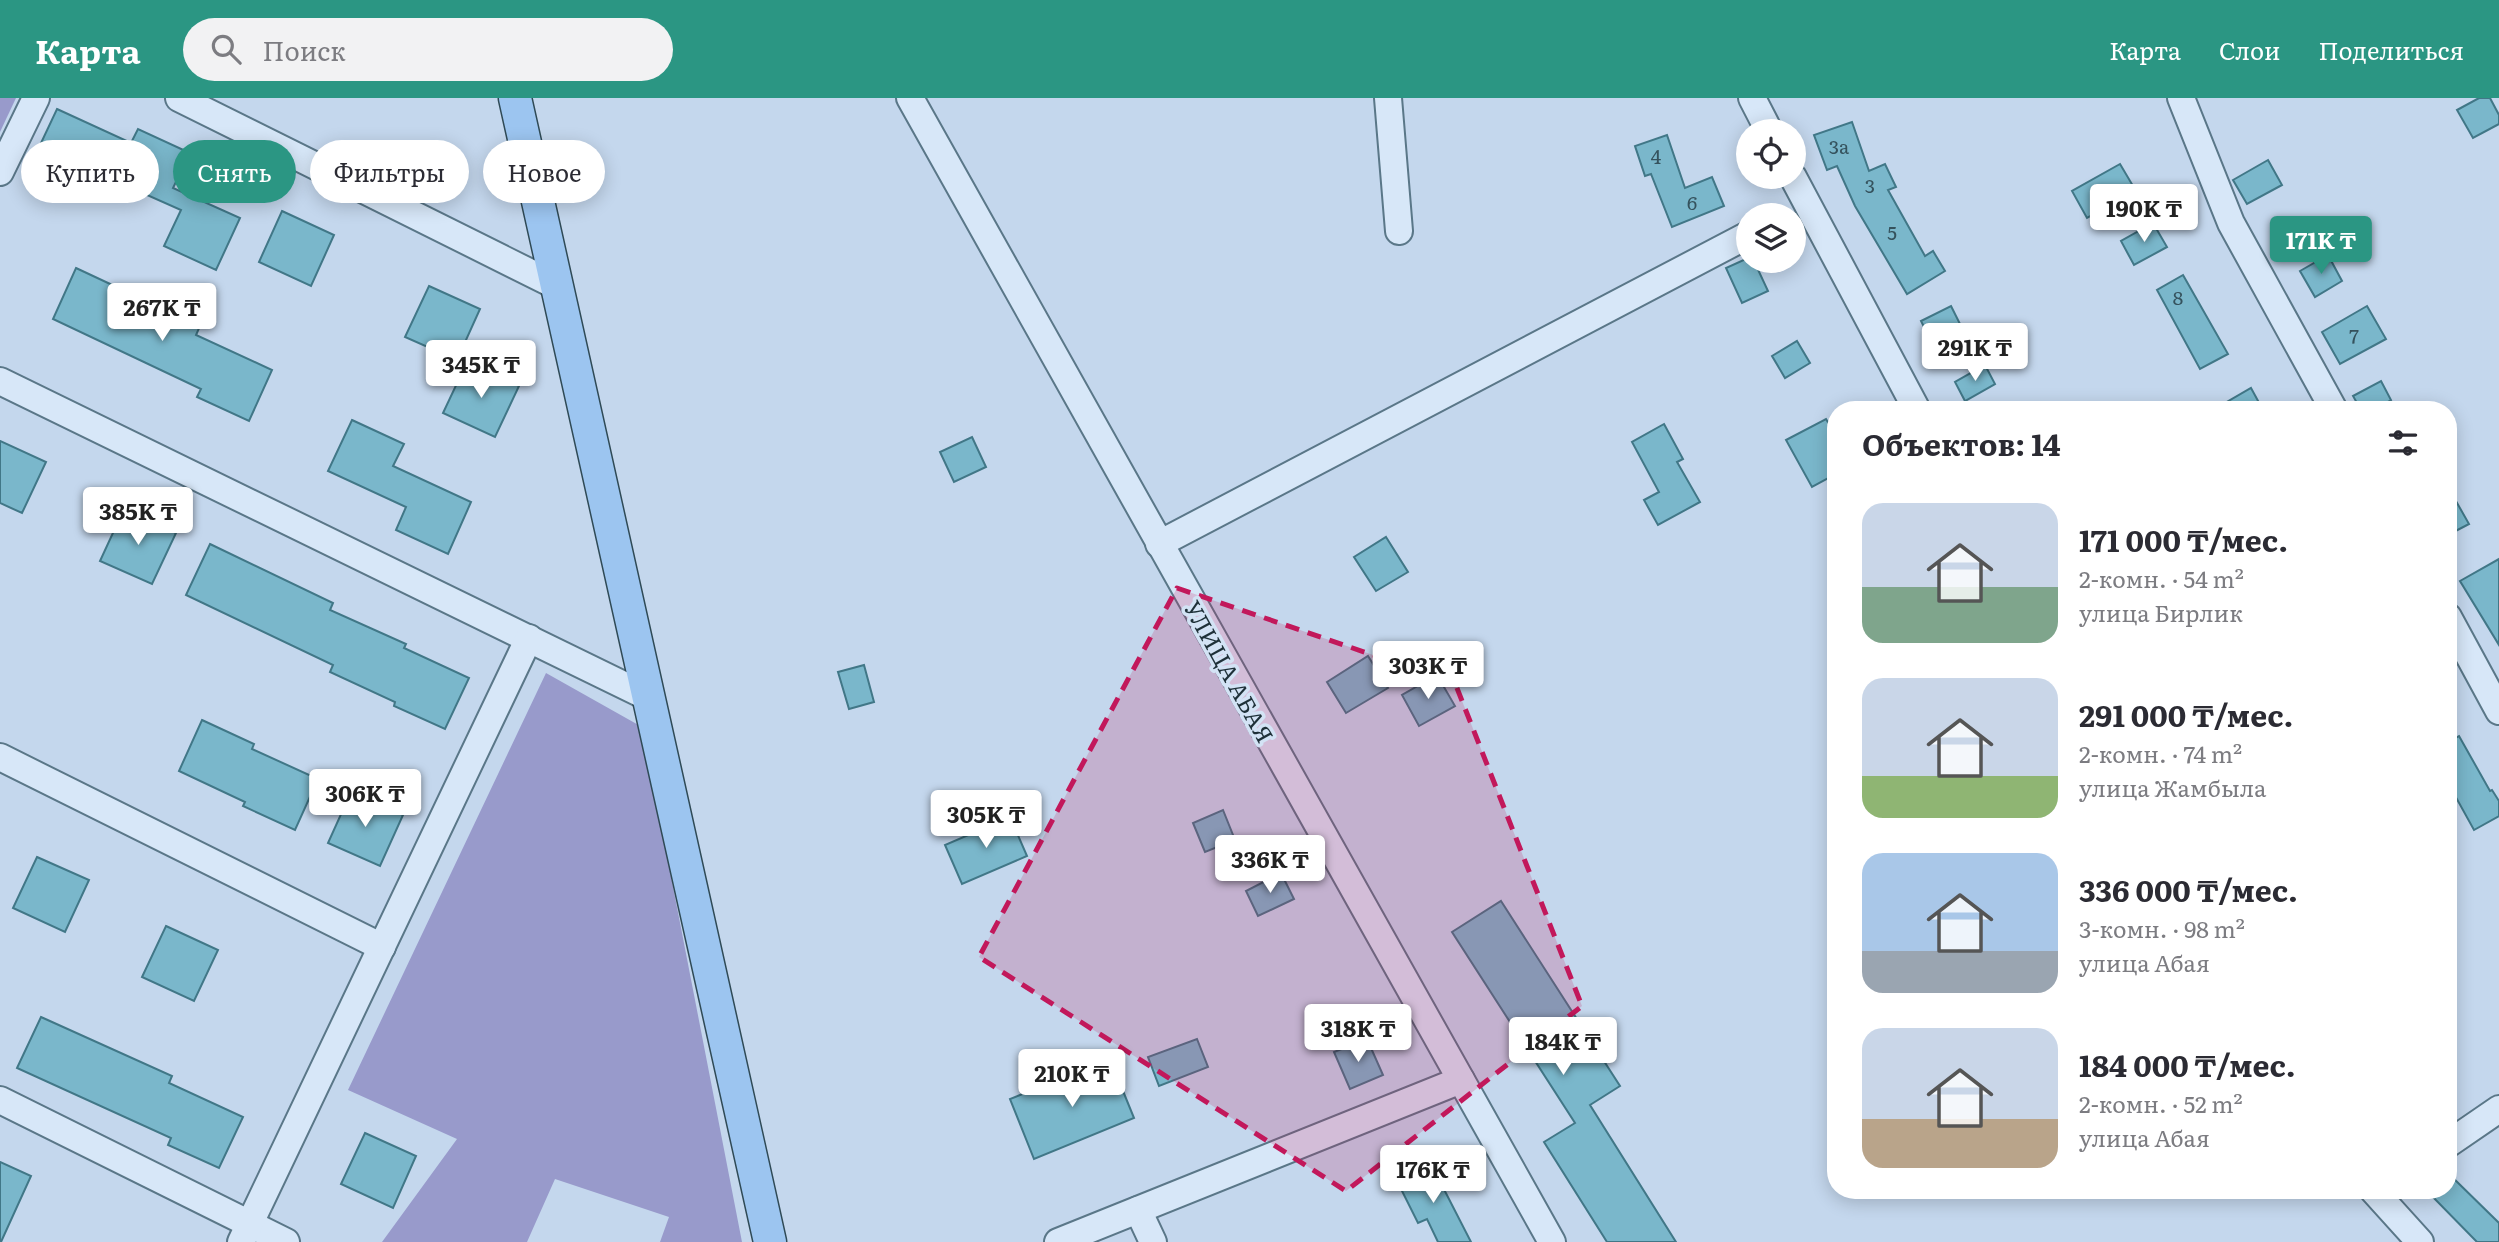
<!DOCTYPE html>
<html lang="ru">
<meta charset="utf-8">
<style>
:root{--surface:#fff;--page:#f2f2f3;--text:#2b2b33;--muted:#7c7c81;--accent:#2b9683}
body{margin:0;font-family:Literata,serif;background:var(--page);color:var(--text);height:100vh;display:flex;flex-direction:column;font-size:26px;white-space:nowrap}
*{box-sizing:border-box;margin:0}
p{font-size:23px;color:var(--muted)}
.icon{flex:none;width:38px;height:38px;fill:none;stroke:currentColor;stroke-width:2;stroke-linecap:round;stroke-linejoin:round}
.map{position:relative;flex:1;overflow:hidden}
.panel{position:absolute;left:1827px;top:303px;width:630px;height:798px;display:flex;flex-direction:column;background:var(--surface);border-radius:28px;box-shadow:0 4px 18px #0003}
.panel>*{flex:none}
.guide{position:absolute;left:21px;top:42px;width:665px;height:63px;display:flex;gap:14px}
.fabs{position:absolute;left:1736px;top:21px;display:grid;gap:14px}
.fabs a{display:grid;place-items:center;width:70px;height:70px;border-radius:50%;background:var(--surface);box-shadow:0 4px 18px #0003;font-size:35px}
.price{position:absolute;translate:-50% -60px;padding:0 16px;border-radius:7px;background:#fff;color:#222;font-size:23px;line-height:46px;filter:drop-shadow(0 2px 4px #0008)}
.price::after{content:'';position:absolute;left:50%;top:42px;width:21px;height:16px;margin-left:-10px;background:inherit;clip-path:polygon(0 0,100% 0,50% 100%)}
.price.active{background:var(--accent);color:#fff}
ul{padding:0;list-style:none}
li{display:flex;align-items:center;gap:21px;height:175px;padding:0 35px}
li span{display:grid;place-items:center;flex:none;width:196px;height:140px;border-radius:21px;color:#555}
li>.icon{margin-inline-start:auto}
span .icon{width:84px;height:84px;fill:#fffc;stroke-width:1}
li b{font-size:30px}
h2{display:flex;justify-content:space-between;align-items:center;height:84px;padding:0 35px;font-size:30px}
.tag{padding:0 24px;border-radius:32px;background:var(--surface);box-shadow:0 4px 18px #0003;font-size:24px;line-height:63px}
.tag.active{background:var(--accent);color:#fff}
header{display:flex;align-items:center;gap:42px;box-sizing:border-box;height:98px;padding:0 35px;background:var(--accent);color:#fff}
header strong{font-size:33px}
nav{display:flex;gap:38px;margin-inline-start:auto;font-size:24px}
.search{width:490px;height:63px;background:var(--page);display:flex;align-items:center;gap:18px;box-sizing:border-box;padding:0 24px;border-radius:38px;color:var(--muted);font-size:26px}
.map>svg:first-child{display:block}
</style>
<header>
<strong>Карта</strong>
<div class="search"><svg class="icon" aria-label="search" viewBox="0 0 24 24"><circle cx="10" cy="10" r="6"/><path d="M15 15l6 6"/></svg>Поиск</div>
<nav><a>Карта</a><a>Слои</a><a>Поделиться</a></nav>
</header>
<div class="map">
<svg width="2499" height="1144" viewBox="0 0 2499 1144">
<rect width="100%" height="100%" fill="#c4d7ed"/>
<!-- green -->
<g fill="#989acb">
<polygon points="0,0 16,0 0,34"/>
<polygon points="546,575 642,629 742,1144 660,1144 669,1119 555,1081 527,1144 382,1144 457,1041 348,992"/>
</g>
<!-- building -->
<g fill="#7ab7cb" stroke="#417787" stroke-width="2">
<polygon points="2479,0 2490,0 2499,17 2499,26 2473,40 2457,12"/>
<polygon points="57,11 131,45 138,31 190,55 173,90 240,120 216,172 164,148 181,112 91,72 85,85 33,62"/>
<polygon points="1852,24 1869,73 1885,66 1896,89 1888,92 1925,158 1933,153 1945,173 1907,196 1855,108 1837,68 1827,72 1814,37"/>
<polygon points="1667,37 1685,90 1712,79 1724,108 1672,129 1651,76 1645,78 1635,48"/>
<polygon points="2268,62 2282,87 2247,106 2233,82"/>
<polygon points="2120,66 2136,93 2087,120 2072,93"/>
<polygon points="282,113 334,137 311,188 259,164"/>
<polygon points="2153,125 2167,149 2134,167 2121,143"/>
<polygon points="2328,157 2342,183 2315,199 2300,173"/>
<polygon points="1748,160 1748,163 1754,163 1768,193 1742,205 1726,170"/>
<polygon points="76,170 200,228 196,237 272,272 249,323 197,299 201,291 53,221"/>
<polygon points="2183,177 2228,256 2200,271 2157,192"/>
<polygon points="429,188 480,211 457,262 405,239"/>
<polygon points="1951,208 1965,236 1935,251 1921,223"/>
<polygon points="2367,208 2386,241 2340,266 2322,234"/>
<polygon points="1797,243 1810,265 1785,280 1772,258"/>
<polygon points="467,264 519,288 495,339 443,315"/>
<polygon points="1985,267 1995,286 1965,303 1955,284"/>
<polygon points="2381,283 2391,302 2374,312 2361,312 2353,298"/>
<polygon points="2251,290 2263,312 2213,312"/>
<polygon points="1826,321 1836,338 1836,376 1812,389 1786,342"/>
<polygon points="352,322 404,346 393,368 471,404 448,456 396,432 406,409 328,373"/>
<polygon points="1664,326 1683,361 1677,364 1700,404 1658,427 1644,402 1659,394 1632,344"/>
<polygon points="972,339 986,369 954,384 940,354"/>
<polygon points="0,343 46,364 22,415 0,405"/>
<polygon points="2448,389 2469,426 2448,437"/>
<polygon points="124,411 176,435 152,486 100,463"/>
<polygon points="1386,439 1408,474 1376,493 1354,459"/>
<polygon points="210,446 333,505 330,512 406,546 404,550 469,580 445,631 394,608 395,604 330,574 333,567 186,497"/>
<polygon points="2499,461 2499,547 2460,483"/>
<polygon points="1368,558 1388,590 1346,615 1327,584"/>
<polygon points="864,567 874,604 849,611 838,574"/>
<polygon points="1437,577 1455,608 1419,628 1402,597"/>
<polygon points="202,622 254,646 252,651 318,681 295,732 243,708 245,704 179,673"/>
<polygon points="2459,638 2490,693 2492,692 2499,703 2499,718 2474,732 2448,685 2448,644"/>
<polygon points="351,694 403,717 380,768 328,745"/>
<polygon points="1223,712 1235,742 1205,754 1193,725"/>
<polygon points="1010,719 1027,758 962,786 945,747"/>
<polygon points="37,759 89,782 65,834 13,810"/>
<polygon points="1281,775 1294,801 1258,818 1246,793"/>
<polygon points="1501,803 1620,988 1590,1007 1676,1144 1607,1144 1544,1044 1575,1025 1452,834"/>
<polygon points="166,828 218,852 194,903 142,879"/>
<polygon points="41,919 172,978 169,985 243,1019 219,1070 168,1047 171,1040 17,970"/>
<polygon points="1197,941 1208,969 1159,988 1148,959"/>
<polygon points="1367,941 1383,977 1350,991 1334,954"/>
<polygon points="1110,961 1134,1020 1034,1061 1010,1001"/>
<polygon points="365,1035 416,1058 393,1110 341,1086"/>
<polygon points="0,1064 31,1078 1,1144 0,1144"/>
<polygon points="1431,1066 1471,1144 1438,1144 1427,1121 1418,1125 1397,1083"/>
<polygon points="2448,1075 2499,1125 2499,1144 2477,1144 2426,1092 2448,1092"/>
</g>
<g fill="none" stroke-linecap="round" stroke-linejoin="round">
<defs>
<g id="minor">
<polyline points="179,0 557,188"/>
<polyline points="910,0 1552,1144"/>
<polyline points="1388,0 1399,133"/>
<polyline points="1752,0 1769,33"/>
<polyline points="2181,0 2231,125 2334,312"/>
<polyline points="0,74 36,0"/>
<polyline points="1793,79 1917,312"/>
<polyline points="0,283 648,599"/>
<polyline points="1159,446 1748,137"/>
<polyline points="2448,519 2499,613"/>
<polyline points="0,659 382,849"/>
<polyline points="0,1002 286,1144"/>
<polyline points="2448,1046 2499,1011"/>
<polyline points="2373,1092 2420,1144"/>
<polyline points="1138,1112 1153,1144"/>
<polyline points="241,1144 529,540"/>
<polyline points="1058,1144 1461,982"/>
</g>
<polyline id="major" points="515,0 770,1144"/>
</defs>
<!-- minor casing -->
<use href="#minor" stroke="#5a7788" stroke-width="30"/>
<!-- major casing -->
<use href="#major" stroke="#2f4a56" stroke-width="35"/>
<!-- minor -->
<use href="#minor" stroke="#d7e7f8" stroke-width="26"/>
<!-- major -->
<use href="#major" stroke="#9cc5f0" stroke-width="32"/>
</g>
<!-- marked area -->
<path fill="#c2185b" fill-opacity="0.2" stroke="#c2185b" stroke-width="5" stroke-dasharray="14 9" stroke-linejoin="round" d="M1177,490L1455,585L1582,908L1346,1093L979,859Z"/>
<g text-anchor="middle" dominant-baseline="central" stroke-width="7" stroke-linejoin="round" paint-order="stroke">
<!-- number labels -->
<g font-size="19" fill="#35525d">
<text x="1839" y="48">3а</text>
<text x="1656" y="58">4</text>
<text x="1870" y="87">3</text>
<text x="1692" y="104">6</text>
<text x="1892" y="134">5</text>
<text x="2178" y="199">8</text>
<text x="2354" y="237">7</text>
</g>
<!-- street labels -->
<g font-size="23" fill="#1e3038" stroke="#d3e3f5">
<text transform="translate(1230 573) rotate(61)">УЛИЦА АБАЯ</text>
</g>
</g>
</svg>
<div class="fabs">
<a><svg class="icon" aria-label="locate" viewBox="0 0 24 24"><circle cx="12" cy="12" r="6"/><path d="M12 2v4M12 18v4M2 12h4M18 12h4"/></svg></a>
<a><svg class="icon" aria-label="layers" viewBox="0 0 24 24"><path d="M12 4l9 5-9 5-9-5zM3 14l9 5 9-5"/></svg></a>
</div>
<b class="price" style="left:2144px;top:146px">190K ₸</b>
<b class="price active" style="left:2321px;top:178px">171K ₸</b>
<b class="price" style="left:162px;top:245px">267K ₸</b>
<b class="price" style="left:1975px;top:285px">291K ₸</b>
<b class="price" style="left:481px;top:302px">345K ₸</b>
<b class="price" style="left:138px;top:449px">385K ₸</b>
<b class="price" style="left:1428px;top:603px">303K ₸</b>
<b class="price" style="left:365px;top:731px">306K ₸</b>
<b class="price" style="left:986px;top:752px">305K ₸</b>
<b class="price" style="left:1270px;top:797px">336K ₸</b>
<b class="price" style="left:1358px;top:966px">318K ₸</b>
<b class="price" style="left:1563px;top:979px">184K ₸</b>
<b class="price" style="left:1072px;top:1011px">210K ₸</b>
<b class="price" style="left:1433px;top:1107px">176K ₸</b>
<div class="guide">
<a class="tag">Купить</a>
<a class="tag active">Снять</a>
<a class="tag">Фильтры</a>
<a class="tag">Новое</a>
</div>
<section class="panel">
<h2>Объектов: 14<svg class="icon" aria-label="filters" viewBox="0 0 24 24"><path d="M4 7h16M4 17h16"/><circle cx="9" cy="7" r="2"/><circle cx="15" cy="17" r="2"/></svg></h2>
<ul>
<li><span style="background:linear-gradient(#c9d6e8 60%,#7fa58c 0)"><svg class="icon" aria-label="home" viewBox="0 0 24 24"><path d="M3 11l9-7 9 7M6 9v11h12V9"/></svg></span><div><b>171 000 ₸/мес.</b><p>2-комн. · 54 m²</p><p>улица Бирлик</p></div></li>
<li><span style="background:linear-gradient(#c9d6e8 70%,#8fb573 0)"><svg class="icon" aria-label="home" viewBox="0 0 24 24"><path d="M3 11l9-7 9 7M6 9v11h12V9"/></svg></span><div><b>291 000 ₸/мес.</b><p>2-комн. · 74 m²</p><p>улица Жамбыла</p></div></li>
<li><span style="background:linear-gradient(#a9c7e8 70%,#9aa5b1 0)"><svg class="icon" aria-label="home" viewBox="0 0 24 24"><path d="M3 11l9-7 9 7M6 9v11h12V9"/></svg></span><div><b>336 000 ₸/мес.</b><p>3-комн. · 98 m²</p><p>улица Абая</p></div></li>
<li><span style="background:linear-gradient(#c9d6e8 65%,#b9a48a 0)"><svg class="icon" aria-label="home" viewBox="0 0 24 24"><path d="M3 11l9-7 9 7M6 9v11h12V9"/></svg></span><div><b>184 000 ₸/мес.</b><p>2-комн. · 52 m²</p><p>улица Абая</p></div></li>
</ul>
</section>
</div>
